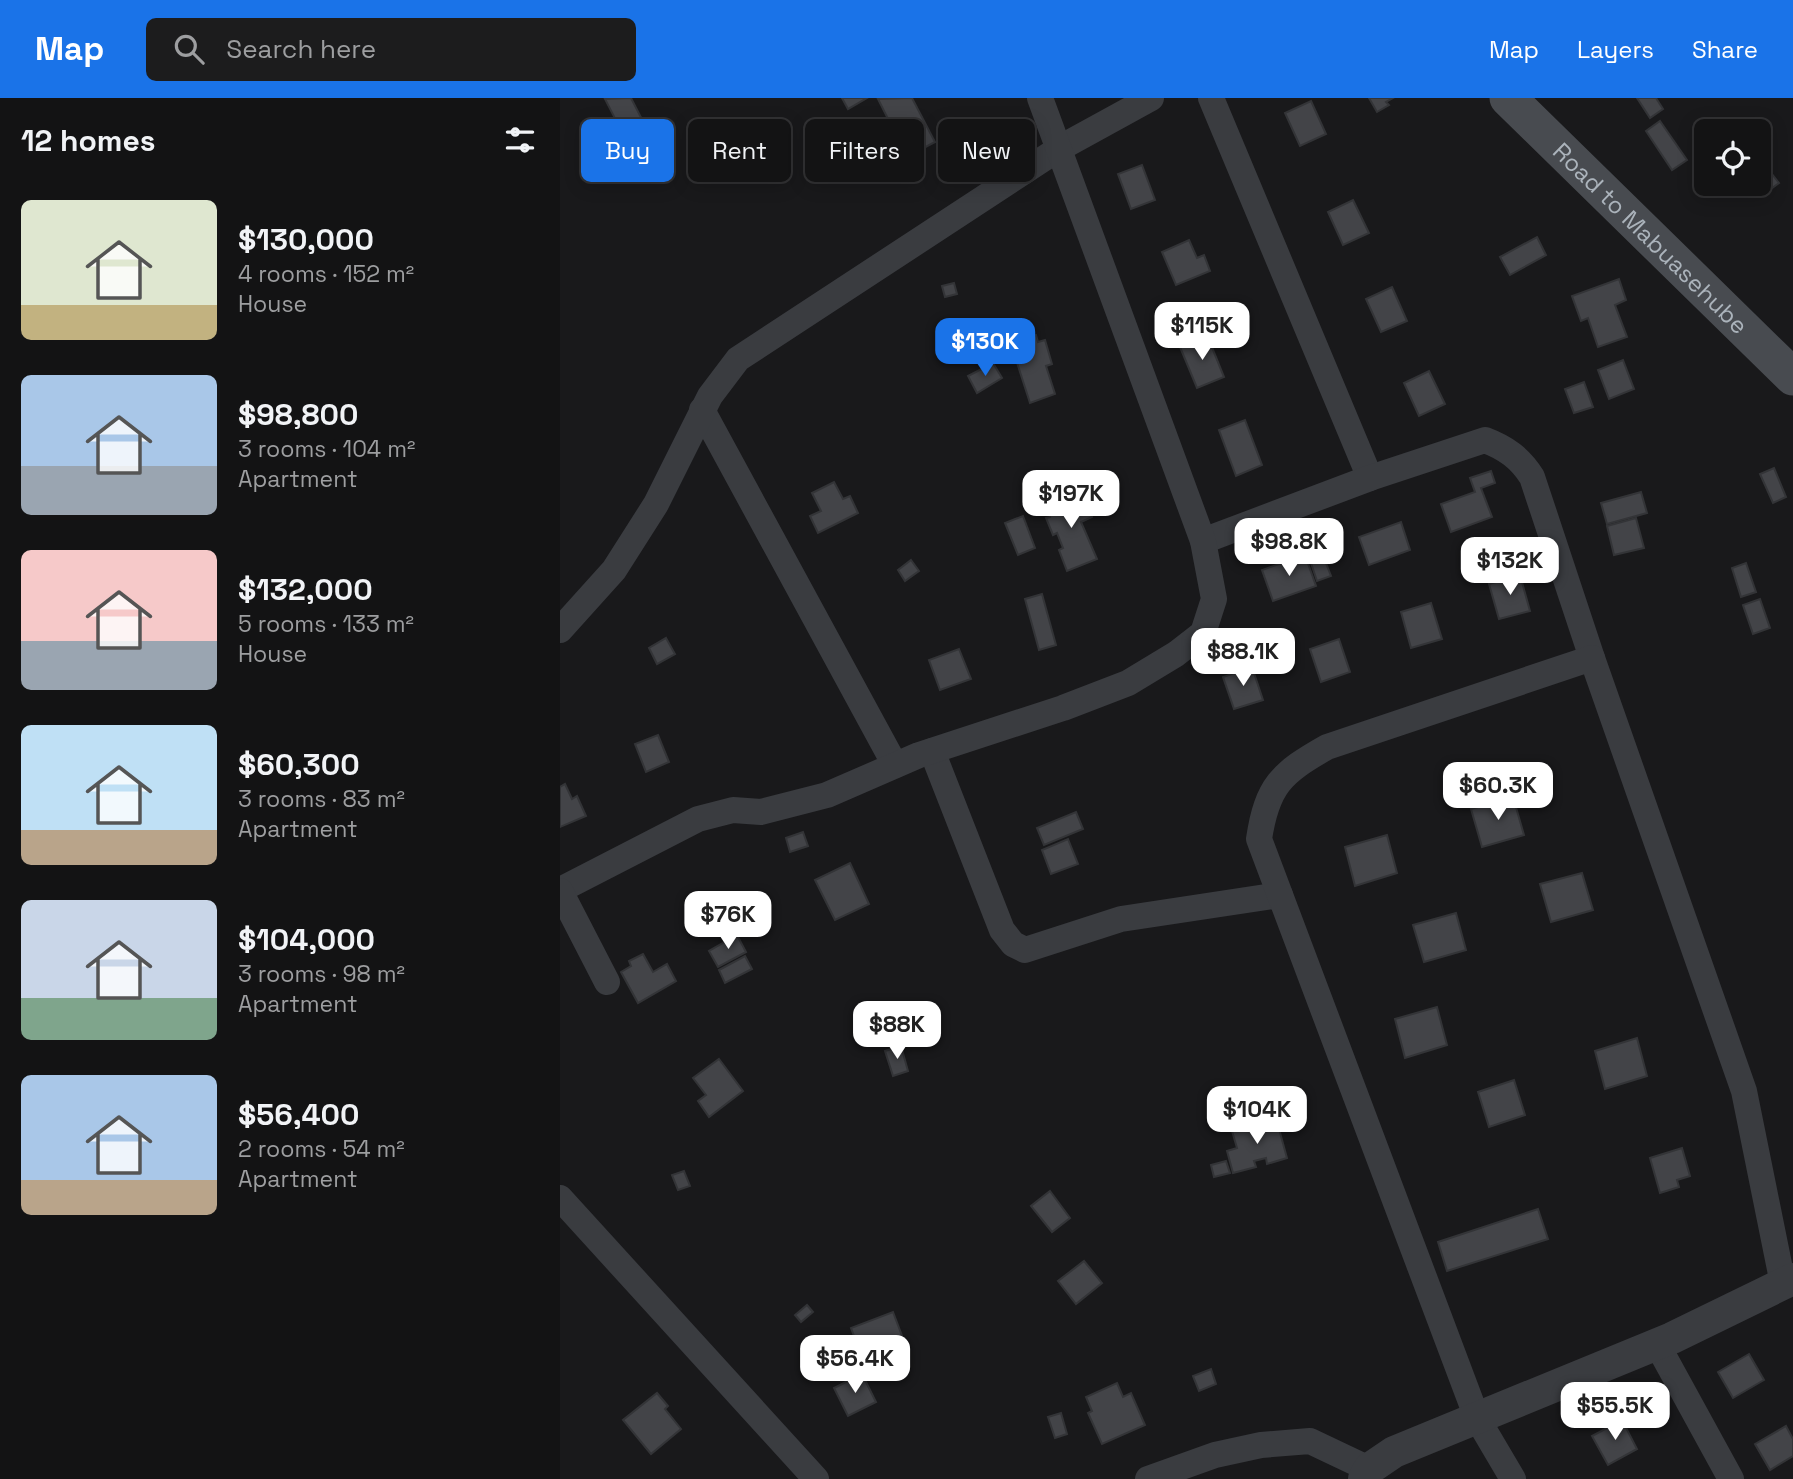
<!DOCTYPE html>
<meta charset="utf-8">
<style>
:root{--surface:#131314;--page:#1c1c1d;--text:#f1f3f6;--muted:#9d9ea0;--line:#323234;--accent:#1a73e8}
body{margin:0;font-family:"Space Grotesk",sans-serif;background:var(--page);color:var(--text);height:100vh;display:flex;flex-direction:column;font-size:26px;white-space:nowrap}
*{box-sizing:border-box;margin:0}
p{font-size:23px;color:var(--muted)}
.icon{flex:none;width:38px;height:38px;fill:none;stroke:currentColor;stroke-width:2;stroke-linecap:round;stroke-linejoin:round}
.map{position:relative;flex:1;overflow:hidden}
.details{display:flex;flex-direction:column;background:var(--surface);width:560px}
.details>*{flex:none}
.banner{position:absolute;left:21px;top:21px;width:665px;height:63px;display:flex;gap:14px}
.buttons{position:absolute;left:1134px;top:21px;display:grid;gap:14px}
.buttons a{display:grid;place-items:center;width:77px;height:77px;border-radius:10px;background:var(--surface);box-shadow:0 4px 18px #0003,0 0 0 2px var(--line);font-size:35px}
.price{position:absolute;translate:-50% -60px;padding:0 16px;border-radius:14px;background:#fff;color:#222;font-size:23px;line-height:46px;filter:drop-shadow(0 2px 4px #0008)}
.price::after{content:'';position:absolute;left:50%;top:42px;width:21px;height:16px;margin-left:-10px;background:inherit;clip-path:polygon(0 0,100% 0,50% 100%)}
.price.on{background:var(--accent);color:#fff}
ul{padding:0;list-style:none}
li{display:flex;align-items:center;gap:21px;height:175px;padding:0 21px}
li span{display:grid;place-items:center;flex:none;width:196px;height:140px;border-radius:10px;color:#555}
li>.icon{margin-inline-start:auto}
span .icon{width:84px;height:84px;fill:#fffc;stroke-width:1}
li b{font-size:30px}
h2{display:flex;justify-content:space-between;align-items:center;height:84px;padding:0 21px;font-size:30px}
.chip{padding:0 24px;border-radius:10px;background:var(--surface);box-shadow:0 4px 18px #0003,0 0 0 2px var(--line);font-size:24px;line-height:63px}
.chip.on{background:var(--accent);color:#fff}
header{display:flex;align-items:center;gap:42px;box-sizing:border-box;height:98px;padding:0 35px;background:var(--accent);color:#fff}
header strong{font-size:33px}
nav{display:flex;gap:38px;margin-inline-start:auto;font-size:24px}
.search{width:490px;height:63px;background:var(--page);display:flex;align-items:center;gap:18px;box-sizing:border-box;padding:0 24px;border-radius:10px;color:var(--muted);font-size:26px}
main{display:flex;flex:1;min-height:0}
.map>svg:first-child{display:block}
</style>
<header>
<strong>Map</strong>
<div class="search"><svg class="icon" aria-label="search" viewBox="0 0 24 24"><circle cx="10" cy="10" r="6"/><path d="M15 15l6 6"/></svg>Search here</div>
<nav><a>Map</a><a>Layers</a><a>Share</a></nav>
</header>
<main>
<section class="details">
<h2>12 homes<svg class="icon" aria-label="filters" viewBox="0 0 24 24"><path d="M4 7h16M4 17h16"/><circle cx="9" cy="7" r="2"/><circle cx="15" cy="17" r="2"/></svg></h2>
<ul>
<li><span style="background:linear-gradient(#dfe7d0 75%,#c2b280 0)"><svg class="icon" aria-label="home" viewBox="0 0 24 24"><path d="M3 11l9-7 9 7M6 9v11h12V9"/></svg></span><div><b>$130,000</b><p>4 rooms · 152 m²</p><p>House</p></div></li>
<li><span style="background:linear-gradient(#a9c7e8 65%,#9aa5b1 0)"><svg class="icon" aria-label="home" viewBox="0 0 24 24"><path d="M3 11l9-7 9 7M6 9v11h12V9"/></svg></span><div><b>$98,800</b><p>3 rooms · 104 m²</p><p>Apartment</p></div></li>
<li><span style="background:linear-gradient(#f6c9c9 65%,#9aa5b1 0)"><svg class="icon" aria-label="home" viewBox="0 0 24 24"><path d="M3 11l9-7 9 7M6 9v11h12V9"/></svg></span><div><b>$132,000</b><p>5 rooms · 133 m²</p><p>House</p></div></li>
<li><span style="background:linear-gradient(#bfe0f5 75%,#b9a48a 0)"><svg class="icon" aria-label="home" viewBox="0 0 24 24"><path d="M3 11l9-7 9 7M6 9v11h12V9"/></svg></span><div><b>$60,300</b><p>3 rooms · 83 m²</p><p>Apartment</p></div></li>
<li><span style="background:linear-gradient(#c9d6e8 70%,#7fa58c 0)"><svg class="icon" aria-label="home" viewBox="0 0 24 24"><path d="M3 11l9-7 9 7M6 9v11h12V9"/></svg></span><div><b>$104,000</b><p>3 rooms · 98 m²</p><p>Apartment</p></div></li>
<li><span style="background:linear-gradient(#a9c7e8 75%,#b9a48a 0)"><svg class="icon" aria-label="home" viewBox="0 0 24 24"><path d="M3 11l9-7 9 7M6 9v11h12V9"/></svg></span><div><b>$56,400</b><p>2 rooms · 54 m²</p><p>Apartment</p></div></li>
</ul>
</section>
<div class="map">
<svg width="1233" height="1381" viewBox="0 0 1233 1381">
<rect width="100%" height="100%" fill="#19191b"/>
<!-- building -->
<g fill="#434448" stroke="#333437" stroke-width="2">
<polygon points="71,0 88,33 67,44 45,1"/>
<polygon points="282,0 307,0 288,11"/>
<polygon points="352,0 375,44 347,59 318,1"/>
<polygon points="809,0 833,0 826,4 829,7 817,14"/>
<polygon points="1077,0 1096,0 1103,11 1090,20"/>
<polygon points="751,3 766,36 740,48 725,15"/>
<polygon points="1100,23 1127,62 1112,72 1086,33"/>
<polygon points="582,67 595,102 571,111 558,76"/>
<polygon points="1212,76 1219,85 1208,93 1202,84"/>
<polygon points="793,102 809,135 783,147 768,114"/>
<polygon points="977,139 986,157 950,177 940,159"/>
<polygon points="629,142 637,160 644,157 650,173 616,187 602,154"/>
<polygon points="1059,181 1066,202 1055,207 1067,239 1038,249 1028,220 1021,223 1012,198"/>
<polygon points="394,185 397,196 385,199 382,188"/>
<polygon points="832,189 847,223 821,234 806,201"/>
<polygon points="476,237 478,244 485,242 492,266 486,268 495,296 470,305 451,246"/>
<polygon points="647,237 664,279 637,290 620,249"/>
<polygon points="1063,262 1074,291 1049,301 1038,272"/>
<polygon points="433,265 442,280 417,295 408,278"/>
<polygon points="869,273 885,306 859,318 844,285"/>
<polygon points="1024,284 1033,309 1014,315 1005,291"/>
<polygon points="685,322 702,367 676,378 659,332"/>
<polygon points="1214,370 1226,399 1213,405 1200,376"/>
<polygon points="931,373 935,385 921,390 932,419 891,434 881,406 915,394 910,380"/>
<polygon points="274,384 283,401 290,398 298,415 258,435 250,418 261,413 252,395"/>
<polygon points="1081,394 1087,415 1047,426 1041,405"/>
<polygon points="509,395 514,405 525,401 532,419 521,424 537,461 507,473 499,452 503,450 497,435 493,437 486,420 490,419 485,405"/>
<polygon points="463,418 475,450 458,457 445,425"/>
<polygon points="1076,420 1084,450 1054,457 1047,428"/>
<polygon points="841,424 850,452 809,467 799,439"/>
<polygon points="762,455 771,478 757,483 749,459"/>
<polygon points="745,457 756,488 713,503 702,472"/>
<polygon points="351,462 359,473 345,483 338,472"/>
<polygon points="1186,465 1196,494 1181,499 1172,470"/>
<polygon points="960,477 970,513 939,521 929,486"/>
<polygon points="482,496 496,547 479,552 465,501"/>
<polygon points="1200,501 1210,530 1193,536 1183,507"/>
<polygon points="871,505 882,541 851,550 841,514"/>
<polygon points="106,540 115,556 97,566 89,550"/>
<polygon points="779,541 790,574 761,584 750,551"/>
<polygon points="399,551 411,581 380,592 369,562"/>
<polygon points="692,569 703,602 674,611 663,579"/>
<polygon points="98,637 109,664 86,674 75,646"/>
<polygon points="5,686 12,701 17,698 26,718 0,729 0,689"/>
<polygon points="953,699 964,737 922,749 911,711"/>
<polygon points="516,714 523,731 484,747 477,730"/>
<polygon points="243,734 248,748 230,754 226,740"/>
<polygon points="827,737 837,775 795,788 785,749"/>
<polygon points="508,741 518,766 491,776 482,752"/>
<polygon points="290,765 309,806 275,822 255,782"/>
<polygon points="1022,775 1033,812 991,824 980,786"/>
<polygon points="896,815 906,852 864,864 853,827"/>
<polygon points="177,837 186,854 158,869 149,853"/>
<polygon points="83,856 93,874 107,866 116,883 78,905 61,874 71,868 69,863"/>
<polygon points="185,858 192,871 165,885 159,872"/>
<polygon points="877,909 887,947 845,960 835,921"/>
<polygon points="1077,940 1087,978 1045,991 1035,953"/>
<polygon points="341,948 348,973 333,978 325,953"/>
<polygon points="159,961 183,993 149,1019 138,1003 146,997 133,980"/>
<polygon points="954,982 965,1017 929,1029 918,994"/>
<polygon points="716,1020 727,1060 707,1066 706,1060 694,1063 696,1069 673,1075 667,1053 677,1050 672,1033"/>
<polygon points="1122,1050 1130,1078 1117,1082 1119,1089 1100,1095 1090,1060"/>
<polygon points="666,1063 670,1075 654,1079 651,1067"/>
<polygon points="124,1073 130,1088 118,1092 112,1077"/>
<polygon points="490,1093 510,1120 492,1134 471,1108"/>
<polygon points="978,1111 988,1141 887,1173 878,1144"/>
<polygon points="524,1163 542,1185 516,1206 498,1183"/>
<polygon points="247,1207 253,1214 241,1224 235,1217"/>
<polygon points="333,1214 347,1251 305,1267 291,1230"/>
<polygon points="1189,1256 1204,1282 1173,1300 1158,1274"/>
<polygon points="651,1271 656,1286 639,1293 633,1278"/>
<polygon points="302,1276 316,1304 288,1318 274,1290"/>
<polygon points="557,1285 563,1299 571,1295 585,1327 542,1346 528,1315 532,1313 526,1299"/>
<polygon points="97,1295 108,1308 105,1311 121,1331 91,1356 63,1322"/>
<polygon points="501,1315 507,1336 495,1340 488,1319"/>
<polygon points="1062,1322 1077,1351 1048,1367 1032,1338"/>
<polygon points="1226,1328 1233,1341 1233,1358 1210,1372 1195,1346"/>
</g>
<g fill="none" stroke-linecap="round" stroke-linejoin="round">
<!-- minor -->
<g stroke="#3a3c40" stroke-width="26">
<polyline points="651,0 810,380"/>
<polyline points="142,312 335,667"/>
<path d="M643,443L810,380L925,342C946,350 960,360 972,379L1032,560"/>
<polyline points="0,532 54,472 96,406 150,298 178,261 500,50 591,0"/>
<polyline points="372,653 442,832 453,846 465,852 561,821 720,797"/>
<polyline points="0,792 138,721 173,712 201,714 267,697 359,657 503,610 568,585 616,556 643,535 654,501 643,443 480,0"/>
<polyline points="0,793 47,884"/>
<polyline points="0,1100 256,1381"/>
<polyline points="1097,1246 1171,1381"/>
<polyline points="588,1381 655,1357 701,1347 750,1343 809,1371"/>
<path d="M953,1381L917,1320L699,741C707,688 721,675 767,649L1032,560L1184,993L1223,1186"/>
</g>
<!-- tertiary -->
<polyline stroke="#3a3c40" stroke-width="32" points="804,1381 809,1371 834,1354 1112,1240 1233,1181"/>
<!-- secondary -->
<path stroke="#484b50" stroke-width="37" id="s1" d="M948,0L1233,279"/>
</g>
<g text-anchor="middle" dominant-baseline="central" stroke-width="6" stroke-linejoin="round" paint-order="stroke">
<!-- street labels -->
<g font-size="24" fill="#abb3bb" stroke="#141416">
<text stroke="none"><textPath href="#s1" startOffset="200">Road to Mabuasehube</textPath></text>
</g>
</g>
</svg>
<div class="buttons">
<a><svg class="icon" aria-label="locate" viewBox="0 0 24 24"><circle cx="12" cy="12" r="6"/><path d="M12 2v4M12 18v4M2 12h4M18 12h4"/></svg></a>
</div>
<b class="price" style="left:642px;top:264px">$115K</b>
<b class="price on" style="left:425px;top:280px">$130K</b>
<b class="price" style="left:511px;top:432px">$197K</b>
<b class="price" style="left:729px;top:480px">$98.8K</b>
<b class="price" style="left:950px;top:499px">$132K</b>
<b class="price" style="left:683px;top:590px">$88.1K</b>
<b class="price" style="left:938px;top:724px">$60.3K</b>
<b class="price" style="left:168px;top:853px">$76K</b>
<b class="price" style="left:337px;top:963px">$88K</b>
<b class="price" style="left:697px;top:1048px">$104K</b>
<b class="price" style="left:295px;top:1297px">$56.4K</b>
<b class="price" style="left:1055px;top:1344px">$55.5K</b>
<div class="banner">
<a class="chip on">Buy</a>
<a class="chip">Rent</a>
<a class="chip">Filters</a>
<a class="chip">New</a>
</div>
</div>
</main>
